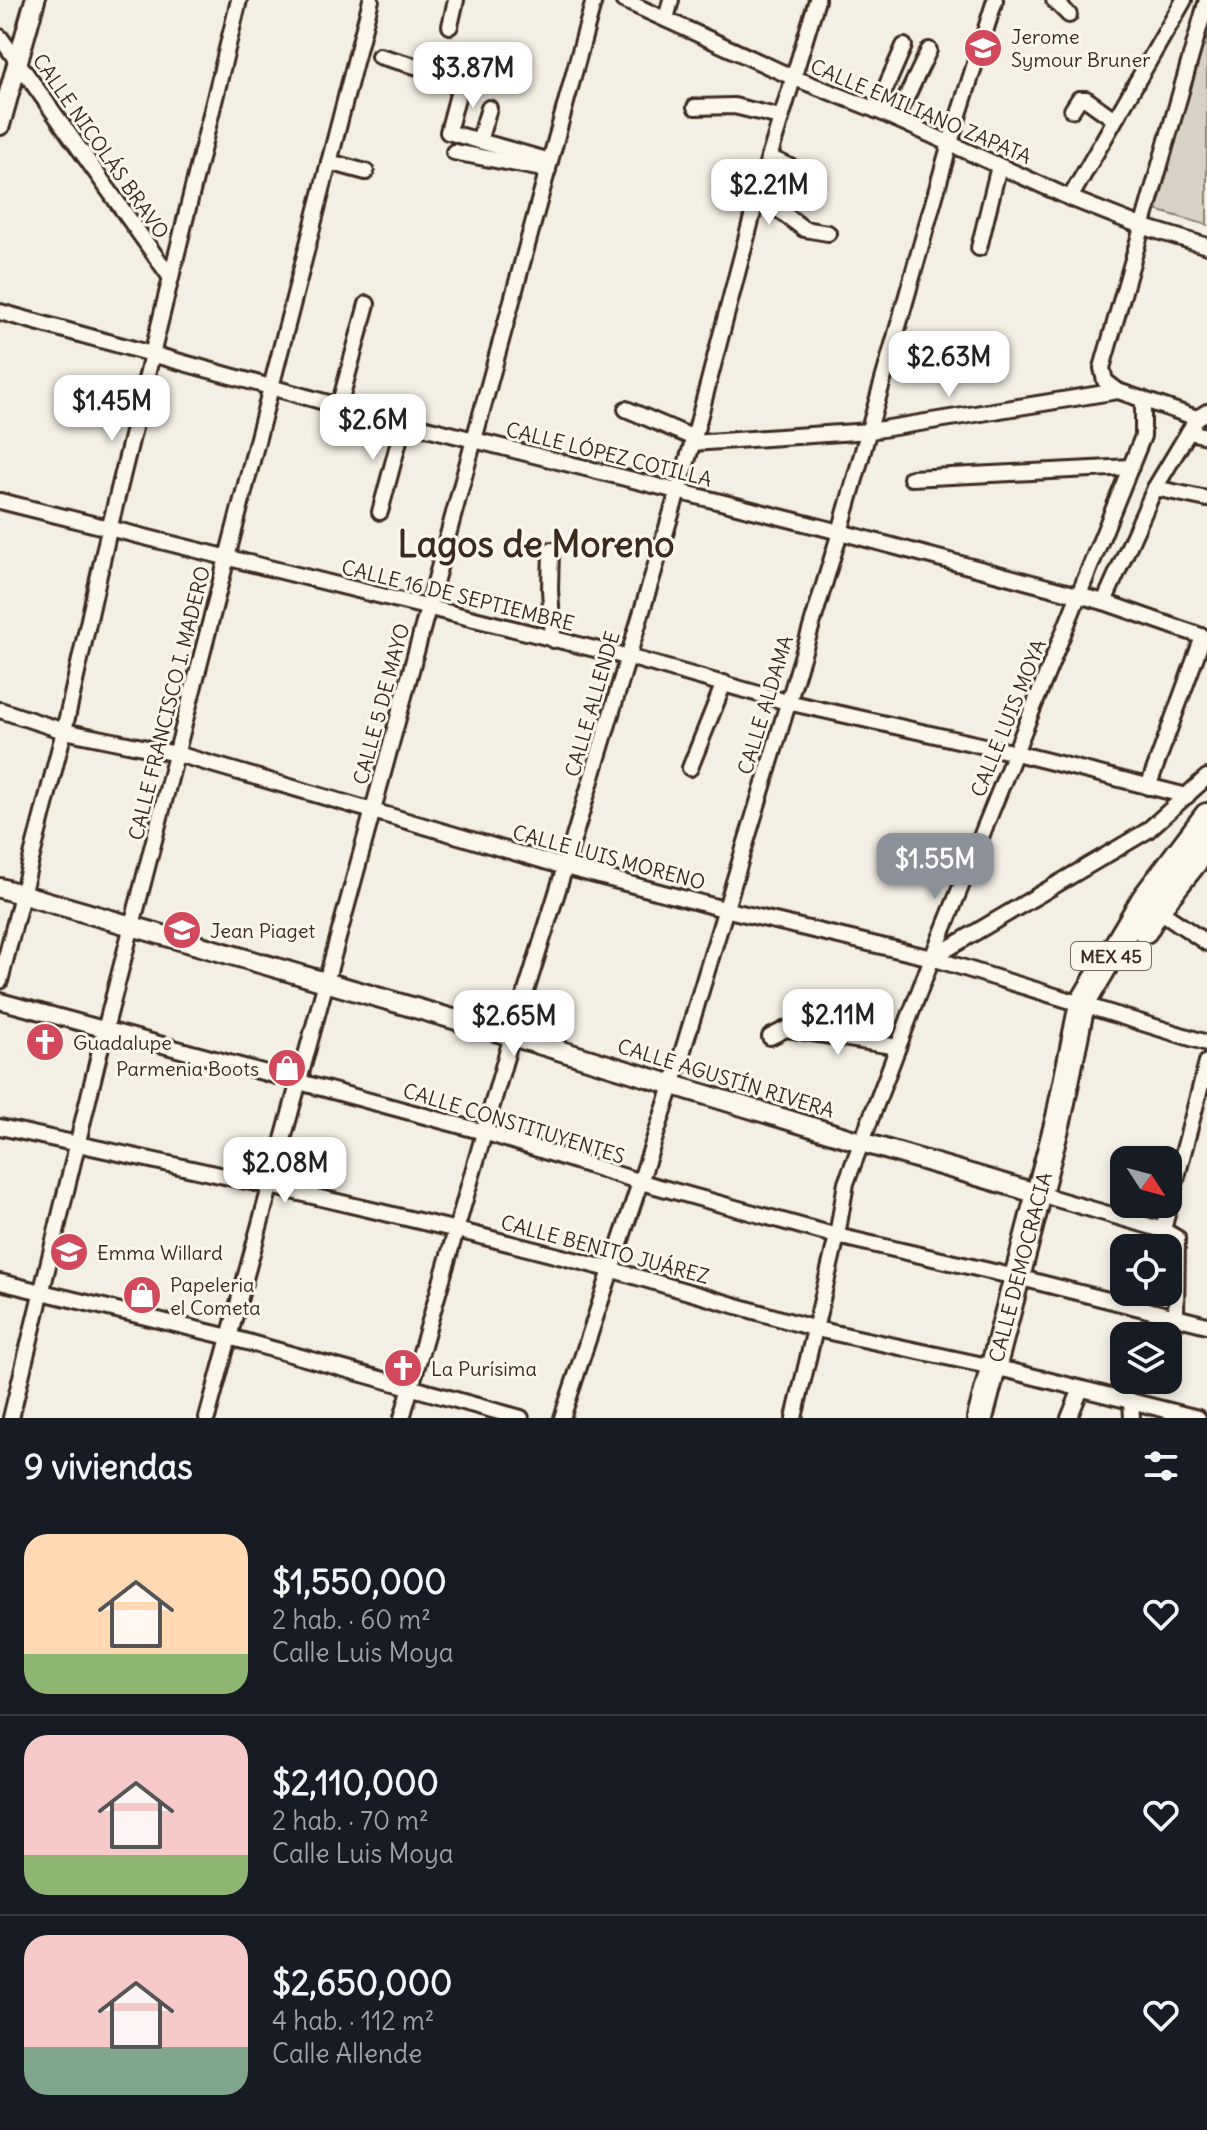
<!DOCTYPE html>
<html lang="es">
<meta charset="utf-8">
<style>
:root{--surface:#171b24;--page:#20242c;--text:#f1f3f6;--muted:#9ea1a6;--line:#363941;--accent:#8c9099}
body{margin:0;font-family:Delius,sans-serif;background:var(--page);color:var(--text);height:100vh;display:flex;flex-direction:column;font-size:30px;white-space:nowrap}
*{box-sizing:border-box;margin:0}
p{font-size:26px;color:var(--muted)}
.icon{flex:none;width:44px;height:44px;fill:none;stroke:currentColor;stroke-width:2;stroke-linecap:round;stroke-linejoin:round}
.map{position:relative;height:1418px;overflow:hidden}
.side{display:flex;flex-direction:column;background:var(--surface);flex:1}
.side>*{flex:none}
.needle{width:52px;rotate:126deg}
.buttons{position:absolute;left:1110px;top:1146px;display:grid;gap:16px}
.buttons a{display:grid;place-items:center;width:72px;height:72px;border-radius:16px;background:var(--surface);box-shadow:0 4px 12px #0003;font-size:40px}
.price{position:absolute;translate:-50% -68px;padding:0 18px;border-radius:16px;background:#fff;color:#222;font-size:26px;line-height:52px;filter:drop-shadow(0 2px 4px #0008)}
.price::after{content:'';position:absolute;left:50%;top:48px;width:24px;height:18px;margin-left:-12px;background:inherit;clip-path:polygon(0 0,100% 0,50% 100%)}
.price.selected{background:var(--accent);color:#fff}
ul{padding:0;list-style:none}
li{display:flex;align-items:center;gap:24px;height:200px;padding:0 24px}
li+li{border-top:2px solid var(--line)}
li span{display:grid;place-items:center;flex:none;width:224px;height:160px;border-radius:24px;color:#555}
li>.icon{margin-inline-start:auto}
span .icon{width:96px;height:96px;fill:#fffc;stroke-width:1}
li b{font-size:34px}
h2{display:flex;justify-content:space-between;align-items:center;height:96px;padding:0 24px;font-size:34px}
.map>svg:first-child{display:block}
</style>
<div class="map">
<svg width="1207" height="1418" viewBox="0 0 1207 1418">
<rect width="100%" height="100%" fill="#f3efe4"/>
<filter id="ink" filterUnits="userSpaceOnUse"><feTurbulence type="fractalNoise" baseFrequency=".0125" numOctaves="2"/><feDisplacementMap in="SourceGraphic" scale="16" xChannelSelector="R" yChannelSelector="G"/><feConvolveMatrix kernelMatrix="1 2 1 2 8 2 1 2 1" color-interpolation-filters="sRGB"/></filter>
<g filter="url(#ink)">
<!-- green -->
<polygon fill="#d8d1c6" stroke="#8a7e72" stroke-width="2" points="1207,26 1207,225 1152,209"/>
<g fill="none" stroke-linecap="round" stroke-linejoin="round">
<defs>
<g id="street">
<polyline points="623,0 792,77 876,110 1070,198 1141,226 1207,246"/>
<polyline points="1054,0 1069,15"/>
<polyline points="666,19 671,0"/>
<polyline points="450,26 456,0"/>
<polyline points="0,37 171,278"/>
<polyline points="379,56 462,79 448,132 550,161"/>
<polyline points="695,107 734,106 780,117"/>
<polyline points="876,110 904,46"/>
<polyline points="1072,110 1079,99 1086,99 1114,119"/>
<polyline points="896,119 929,50"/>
<polyline points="479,141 489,108"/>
<polyline points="454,152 548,170"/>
<polyline points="769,157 802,172"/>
<polyline points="329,162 366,172"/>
<polyline points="758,194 804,229 828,233"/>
<polyline points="1070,198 1184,0"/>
<polyline points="979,248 999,166"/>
<polyline points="0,312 339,406 840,532 1104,602 1207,638"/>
<polyline points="1118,391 1105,381 1102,368 1207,0"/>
<polyline points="339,406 367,304"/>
<polyline points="626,409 694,438"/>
<polyline points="1189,432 1207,436"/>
<polyline points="692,443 870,431 1118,391 1197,418"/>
<polyline points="911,478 1131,467"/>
<polyline points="1155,488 1207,499"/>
<polyline points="0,501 639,660 787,702 1016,753 1187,796"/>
<polyline points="380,512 404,422"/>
<polyline points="551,550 550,589 553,640"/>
<polyline points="1104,602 1155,488 1197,418 1207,412"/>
<polyline points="0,710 64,731 177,754 565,867 724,909 932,958 1207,1043"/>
<polyline points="690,768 724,683"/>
<polyline points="1148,787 1203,637"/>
<polyline points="1157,909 1207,943"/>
<polyline points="932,958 1147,831 1207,777"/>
<polyline points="0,981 64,731 109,530 239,0"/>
<polyline points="0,1001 484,1132 641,1182 837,1236 1033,1281 1207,1325"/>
<polyline points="770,1037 786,1029 898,1047"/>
<polyline points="0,1127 270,1186 457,1230 613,1270 816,1329 1011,1371 1198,1418"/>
<polyline points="1039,1194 1163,1230 1177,1238 1176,1317"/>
<polyline points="1163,1230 1207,1062"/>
<polyline points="0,1282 229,1337 521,1418"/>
<polyline points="1131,1401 1132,1418"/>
<polyline points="11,1418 105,1030 371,0"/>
<polyline points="207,1418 594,0"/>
<polyline points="402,1418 512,1036 565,867 694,438 758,194 817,0"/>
<polyline points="562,1418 673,1083 840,532 950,143 995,0"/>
<polyline points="794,1418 837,1236 846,1183 932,958 1143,436 1143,399"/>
<polyline points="1069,1418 1081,1389"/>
</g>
<g id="secondary">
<polyline points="0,125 35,0"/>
<polyline points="0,888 512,1036 861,1142 1039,1194"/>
</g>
<g id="highway">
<polyline points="1145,930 1157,909 1207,846"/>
<path id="s1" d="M980,1418L1059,1117L1082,1004L1145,898L1207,816"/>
</g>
</defs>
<!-- street casing -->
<use href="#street" stroke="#3b2a1e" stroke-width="20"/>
<!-- secondary casing -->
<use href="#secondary" stroke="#3b2a1e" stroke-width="24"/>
<!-- highway casing -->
<use href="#highway" stroke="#3b2a1e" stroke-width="30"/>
<!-- street -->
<use href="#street" stroke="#fbf7ec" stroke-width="14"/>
<!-- secondary -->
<use href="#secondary" stroke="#fbf7ec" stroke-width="18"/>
<!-- highway -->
<use href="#highway" stroke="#fbf7ec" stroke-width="24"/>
</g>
</g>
<!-- icons -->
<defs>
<symbol id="school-disc" viewBox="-11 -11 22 22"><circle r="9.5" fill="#d1495b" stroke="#fbf7ec"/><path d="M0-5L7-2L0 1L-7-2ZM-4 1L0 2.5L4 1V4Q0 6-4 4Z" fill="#fff"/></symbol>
<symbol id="church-disc" viewBox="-11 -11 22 22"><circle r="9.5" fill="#d1495b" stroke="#fbf7ec"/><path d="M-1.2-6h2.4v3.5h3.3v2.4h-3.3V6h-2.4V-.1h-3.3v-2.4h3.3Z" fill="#fff"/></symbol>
<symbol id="shop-disc" viewBox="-11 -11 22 22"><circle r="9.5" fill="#d1495b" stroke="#fbf7ec"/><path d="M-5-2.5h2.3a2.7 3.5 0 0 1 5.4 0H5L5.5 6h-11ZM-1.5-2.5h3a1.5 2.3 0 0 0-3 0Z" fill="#fff"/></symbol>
</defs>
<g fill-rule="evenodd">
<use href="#school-disc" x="961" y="26" width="44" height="44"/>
<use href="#school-disc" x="160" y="908" width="44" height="44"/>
<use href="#church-disc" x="23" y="1020" width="44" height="44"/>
<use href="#shop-disc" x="265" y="1046" width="44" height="44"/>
<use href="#school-disc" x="47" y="1230" width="44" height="44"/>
<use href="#shop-disc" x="120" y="1273" width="44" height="44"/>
<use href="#church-disc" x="381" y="1346" width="44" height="44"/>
</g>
<g text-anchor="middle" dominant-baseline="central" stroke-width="6" stroke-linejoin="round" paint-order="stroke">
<!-- shield labels -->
<rect fill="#fbf7ec" stroke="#75685c" stroke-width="2" x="1071" y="942" width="80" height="28" rx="6"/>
<g font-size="18" font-weight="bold" fill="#3b2a1e">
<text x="1111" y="956">MEX 45</text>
</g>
<!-- poi labels -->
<g font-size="20" fill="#3b2a1e" stroke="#fbf7ec" text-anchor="start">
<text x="1011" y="36">Jerome<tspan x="1011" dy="23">Symour Bruner</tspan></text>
<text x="210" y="930">Jean Piaget</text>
<text x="73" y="1042">Guadalupe</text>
<text x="259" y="1068" text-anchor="end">Parmenia Boots</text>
<text x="97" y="1252">Emma Willard</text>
<text x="170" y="1284">Papeleria<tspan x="170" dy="23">el Cometa</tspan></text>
<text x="431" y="1368">La Purísima</text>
</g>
<!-- street labels -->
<g font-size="20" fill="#3b2a1e" stroke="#fbf7ec">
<text transform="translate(921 111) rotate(23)">CALLE EMILIANO ZAPATA</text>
<text transform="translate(101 146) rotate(55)">CALLE NICOLÁS BRAVO</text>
<text transform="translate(609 454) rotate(14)">CALLE LÓPEZ COTILLA</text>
<text transform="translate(458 595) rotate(14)">CALLE 16 DE SEPTIEMBRE</text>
<text transform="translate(169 703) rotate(-76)">CALLE FRANCISCO I. MADERO</text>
<text transform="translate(381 704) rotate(-75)">CALLE 5 DE MAYO</text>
<text transform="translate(592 704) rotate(-74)">CALLE ALLENDE</text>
<text transform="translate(765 705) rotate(-73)">CALLE ALDAMA</text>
<text transform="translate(1008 718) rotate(-68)">CALLE LUIS MOYA</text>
<text transform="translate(609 857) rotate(15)">CALLE LUIS MORENO</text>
<text transform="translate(726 1078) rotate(17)">CALLE AGUSTÍN RIVERA</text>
<text transform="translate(514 1123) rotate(17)">CALLE CONSTITUYENTES</text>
<text transform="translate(605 1249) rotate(15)">CALLE BENITO JUÁREZ</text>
<text stroke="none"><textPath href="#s1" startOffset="156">CALLE DEMOCRACIA</textPath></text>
</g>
<!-- town labels -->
<g font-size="36" font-weight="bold" fill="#3b2a1e" stroke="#fbf7ec">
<text x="536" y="544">Lagos de Moreno</text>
</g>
</g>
</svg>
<div class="buttons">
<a><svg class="needle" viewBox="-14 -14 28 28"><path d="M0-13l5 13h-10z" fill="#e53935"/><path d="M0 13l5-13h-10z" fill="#9ea1a6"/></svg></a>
<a><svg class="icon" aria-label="locate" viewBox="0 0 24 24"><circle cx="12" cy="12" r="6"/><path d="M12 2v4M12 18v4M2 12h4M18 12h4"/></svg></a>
<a><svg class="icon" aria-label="layers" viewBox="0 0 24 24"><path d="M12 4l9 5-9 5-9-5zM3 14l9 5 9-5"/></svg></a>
</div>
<b class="price" style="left:473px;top:110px">$3.87M</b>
<b class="price" style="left:769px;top:227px">$2.21M</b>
<b class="price" style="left:949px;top:399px">$2.63M</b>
<b class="price" style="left:112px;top:443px">$1.45M</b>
<b class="price" style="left:373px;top:462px">$2.6M</b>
<b class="price selected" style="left:935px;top:901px">$1.55M</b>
<b class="price" style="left:838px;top:1057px">$2.11M</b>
<b class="price" style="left:514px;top:1058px">$2.65M</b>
<b class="price" style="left:285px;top:1205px">$2.08M</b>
</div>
<section class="side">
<h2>9 viviendas<svg class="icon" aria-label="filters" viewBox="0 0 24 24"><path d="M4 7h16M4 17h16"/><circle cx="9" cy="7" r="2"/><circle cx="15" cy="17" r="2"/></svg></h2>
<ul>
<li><span style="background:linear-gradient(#ffd9b3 75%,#8fb573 0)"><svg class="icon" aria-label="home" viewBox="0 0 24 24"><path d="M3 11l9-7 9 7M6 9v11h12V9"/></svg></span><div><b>$1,550,000</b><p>2 hab. · 60 m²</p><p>Calle Luis Moya</p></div><svg class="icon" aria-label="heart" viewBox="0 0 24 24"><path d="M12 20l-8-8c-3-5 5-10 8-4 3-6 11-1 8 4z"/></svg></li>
<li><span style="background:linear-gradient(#f6c9c9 75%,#8fb573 0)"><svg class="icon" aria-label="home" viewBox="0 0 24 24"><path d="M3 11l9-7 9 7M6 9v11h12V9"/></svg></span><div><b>$2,110,000</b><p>2 hab. · 70 m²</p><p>Calle Luis Moya</p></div><svg class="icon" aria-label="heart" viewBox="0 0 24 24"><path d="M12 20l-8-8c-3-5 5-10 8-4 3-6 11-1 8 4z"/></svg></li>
<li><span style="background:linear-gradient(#f6c9c9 70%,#7fa58c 0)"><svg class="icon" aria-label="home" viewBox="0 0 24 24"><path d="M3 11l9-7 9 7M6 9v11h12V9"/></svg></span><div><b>$2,650,000</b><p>4 hab. · 112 m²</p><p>Calle Allende</p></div><svg class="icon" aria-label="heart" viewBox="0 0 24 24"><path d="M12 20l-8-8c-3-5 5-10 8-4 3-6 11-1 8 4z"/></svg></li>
</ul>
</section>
